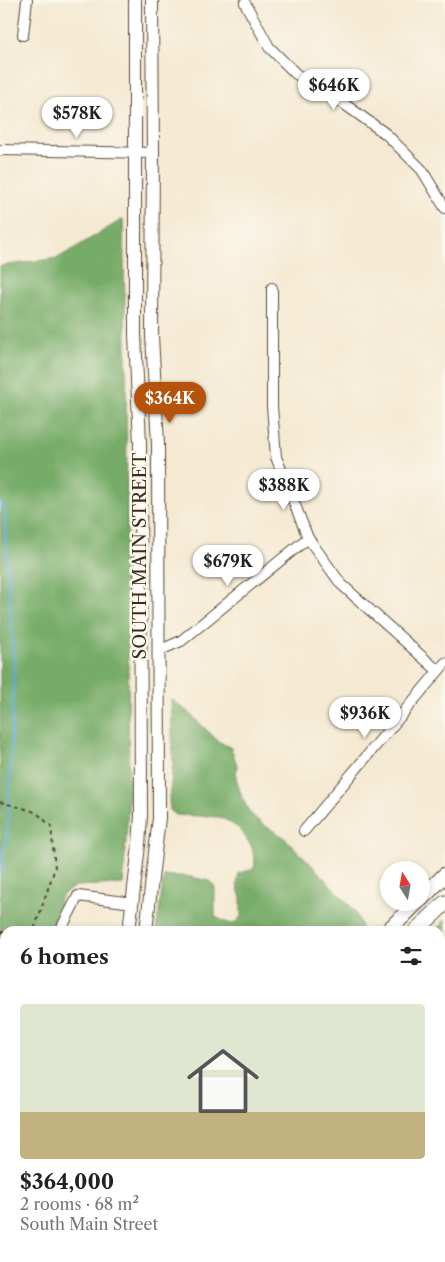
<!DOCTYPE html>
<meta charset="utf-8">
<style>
:root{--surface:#fff;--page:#f6f6f6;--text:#222;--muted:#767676;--line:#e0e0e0;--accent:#b45309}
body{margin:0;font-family:"Libre Caslon Text",serif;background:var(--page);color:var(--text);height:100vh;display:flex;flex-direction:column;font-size:19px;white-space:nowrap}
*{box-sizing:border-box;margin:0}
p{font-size:16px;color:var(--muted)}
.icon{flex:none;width:28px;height:28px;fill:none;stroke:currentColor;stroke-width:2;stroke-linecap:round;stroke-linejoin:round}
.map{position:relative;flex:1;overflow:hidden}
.panel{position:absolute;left:0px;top:926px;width:445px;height:336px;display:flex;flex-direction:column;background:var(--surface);border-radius:15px 15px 0 0;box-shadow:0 2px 8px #0003}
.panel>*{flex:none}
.needle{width:32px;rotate:349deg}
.buttons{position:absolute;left:380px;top:861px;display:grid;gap:10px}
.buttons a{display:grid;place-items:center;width:50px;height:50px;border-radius:50%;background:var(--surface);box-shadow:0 2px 8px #0003;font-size:25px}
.price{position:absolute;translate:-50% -42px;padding:0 11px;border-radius:18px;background:#fff;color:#222;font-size:16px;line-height:32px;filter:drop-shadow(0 1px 2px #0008)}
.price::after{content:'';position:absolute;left:50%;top:30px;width:15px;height:11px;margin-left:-8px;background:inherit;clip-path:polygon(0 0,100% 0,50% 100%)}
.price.active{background:var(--accent);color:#fff}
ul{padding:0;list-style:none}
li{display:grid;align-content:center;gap:10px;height:265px;padding:0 20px}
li+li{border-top:1px solid var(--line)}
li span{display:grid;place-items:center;height:155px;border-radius:5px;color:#555}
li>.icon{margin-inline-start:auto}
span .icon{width:90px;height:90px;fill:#fffc;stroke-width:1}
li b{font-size:21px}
h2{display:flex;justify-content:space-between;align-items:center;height:60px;padding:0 20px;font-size:21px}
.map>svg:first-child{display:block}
</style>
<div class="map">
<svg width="445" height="1262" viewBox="0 0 445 1262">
<rect width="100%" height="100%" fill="#fbf7ec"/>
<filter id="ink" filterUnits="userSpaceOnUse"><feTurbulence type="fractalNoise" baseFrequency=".02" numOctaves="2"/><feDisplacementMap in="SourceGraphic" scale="10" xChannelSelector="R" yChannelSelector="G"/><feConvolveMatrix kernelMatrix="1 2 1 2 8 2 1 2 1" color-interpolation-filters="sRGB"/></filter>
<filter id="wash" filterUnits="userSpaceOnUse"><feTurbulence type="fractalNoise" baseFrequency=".0096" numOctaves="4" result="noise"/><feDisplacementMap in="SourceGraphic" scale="20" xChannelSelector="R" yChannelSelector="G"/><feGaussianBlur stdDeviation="1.12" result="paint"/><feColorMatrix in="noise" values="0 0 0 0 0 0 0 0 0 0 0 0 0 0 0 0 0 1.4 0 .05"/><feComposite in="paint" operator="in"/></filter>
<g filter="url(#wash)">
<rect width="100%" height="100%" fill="#f4e9d1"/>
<!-- green -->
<polygon fill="#94c778" stroke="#68784b" points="445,920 445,1262 99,1262 103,1258 440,1258 440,931 434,931"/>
<!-- forest -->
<g fill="#77ac68" stroke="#596b43">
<polygon points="123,219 126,345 129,796 123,884 75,886 61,896 51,931 5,931 5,993 0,986 0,266 58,258"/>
<polygon points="171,699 188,712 218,741 231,748 237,765 236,778 242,798 250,813 262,824 284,837 305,858 355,911 361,925 361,931 156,931 164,876 186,876 210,881 215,888 215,917 231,924 237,922 241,916 241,898 237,885 239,873 254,869 255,862 252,847 240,829 221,817 176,815 170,810 169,802 173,765"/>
<polygon points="445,923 445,1076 440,1082 440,931 437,931"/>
<polygon points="5,1117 5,1249 0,1257 0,1118"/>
<polygon points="97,1258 223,1258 221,1262 92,1262"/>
</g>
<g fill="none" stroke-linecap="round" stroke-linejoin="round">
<!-- stream -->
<g stroke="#5dabd7" stroke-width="2.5">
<polyline points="0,502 4,508 14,665 8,827 0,875"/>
<polyline points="0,1189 5,1185"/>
</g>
</g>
</g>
<g filter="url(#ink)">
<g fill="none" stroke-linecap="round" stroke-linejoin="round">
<defs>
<g id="minor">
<polyline points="245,3 269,47 296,74 340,101 386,134 422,170 445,208"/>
<polyline points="23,35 27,0"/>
<polyline points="0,150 153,153"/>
<polyline points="272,288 272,406 276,457 308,538 341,584 438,671"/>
<polyline points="158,651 181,641 308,538"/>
<polyline points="304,831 445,663"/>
<polyline points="60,931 78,896 133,903"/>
</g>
<g id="major">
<polyline points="129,931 139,845 141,816 140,444 135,335 135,0"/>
<polyline points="146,931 159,818 158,444 152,336 153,153 152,0"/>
</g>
<g id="highway">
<polyline points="421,899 445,875"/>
<polyline points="388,931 417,902"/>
<polyline points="416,931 445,903"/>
<polyline points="52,1262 56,1258"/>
<polyline points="80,1262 85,1258"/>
</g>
</defs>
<!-- minor casing -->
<use href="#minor" stroke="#574739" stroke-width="12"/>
<!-- major casing -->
<use href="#major" stroke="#574739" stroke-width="14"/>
<!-- highway casing -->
<use href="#highway" stroke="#574739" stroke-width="17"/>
<!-- path -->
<g stroke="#574739" stroke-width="2" stroke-dasharray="4 4" stroke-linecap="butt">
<polyline points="0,802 30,810 38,814 51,826 55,868 34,930 44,931"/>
<polyline points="27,931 34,930"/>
<polyline points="0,932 5,932"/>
<polyline points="0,962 5,955"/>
</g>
<!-- minor -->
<use href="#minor" stroke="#fff" stroke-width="10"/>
<!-- major -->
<use href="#major" stroke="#fff" stroke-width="12"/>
<!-- highway -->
<use href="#highway" stroke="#fff" stroke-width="15"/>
</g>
</g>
<g text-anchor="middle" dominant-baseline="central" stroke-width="5" stroke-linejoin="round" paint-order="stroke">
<!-- street labels -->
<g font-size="18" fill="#3b2a1e" stroke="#fbf7ec">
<text transform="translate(140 556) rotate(-90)">SOUTH MAIN STREET</text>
</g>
</g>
</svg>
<div class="buttons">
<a><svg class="needle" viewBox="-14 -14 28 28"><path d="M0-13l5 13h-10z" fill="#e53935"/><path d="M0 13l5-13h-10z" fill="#767676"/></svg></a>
</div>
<b class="price" style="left:334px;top:111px">$646K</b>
<b class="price" style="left:77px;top:139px">$578K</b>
<b class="price active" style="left:170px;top:424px">$364K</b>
<b class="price" style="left:284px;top:511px">$388K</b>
<b class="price" style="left:228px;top:587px">$679K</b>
<b class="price" style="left:365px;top:739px">$936K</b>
<section class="panel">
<h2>6 homes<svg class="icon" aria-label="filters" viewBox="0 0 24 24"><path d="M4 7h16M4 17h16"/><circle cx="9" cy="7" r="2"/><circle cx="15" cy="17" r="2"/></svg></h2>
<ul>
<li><span style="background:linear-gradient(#dfe7d0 70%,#c2b280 0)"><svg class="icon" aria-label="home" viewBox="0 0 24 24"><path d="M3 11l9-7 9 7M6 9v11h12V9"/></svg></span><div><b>$364,000</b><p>2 rooms · 68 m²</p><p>South Main Street</p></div></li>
</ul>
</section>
</div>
